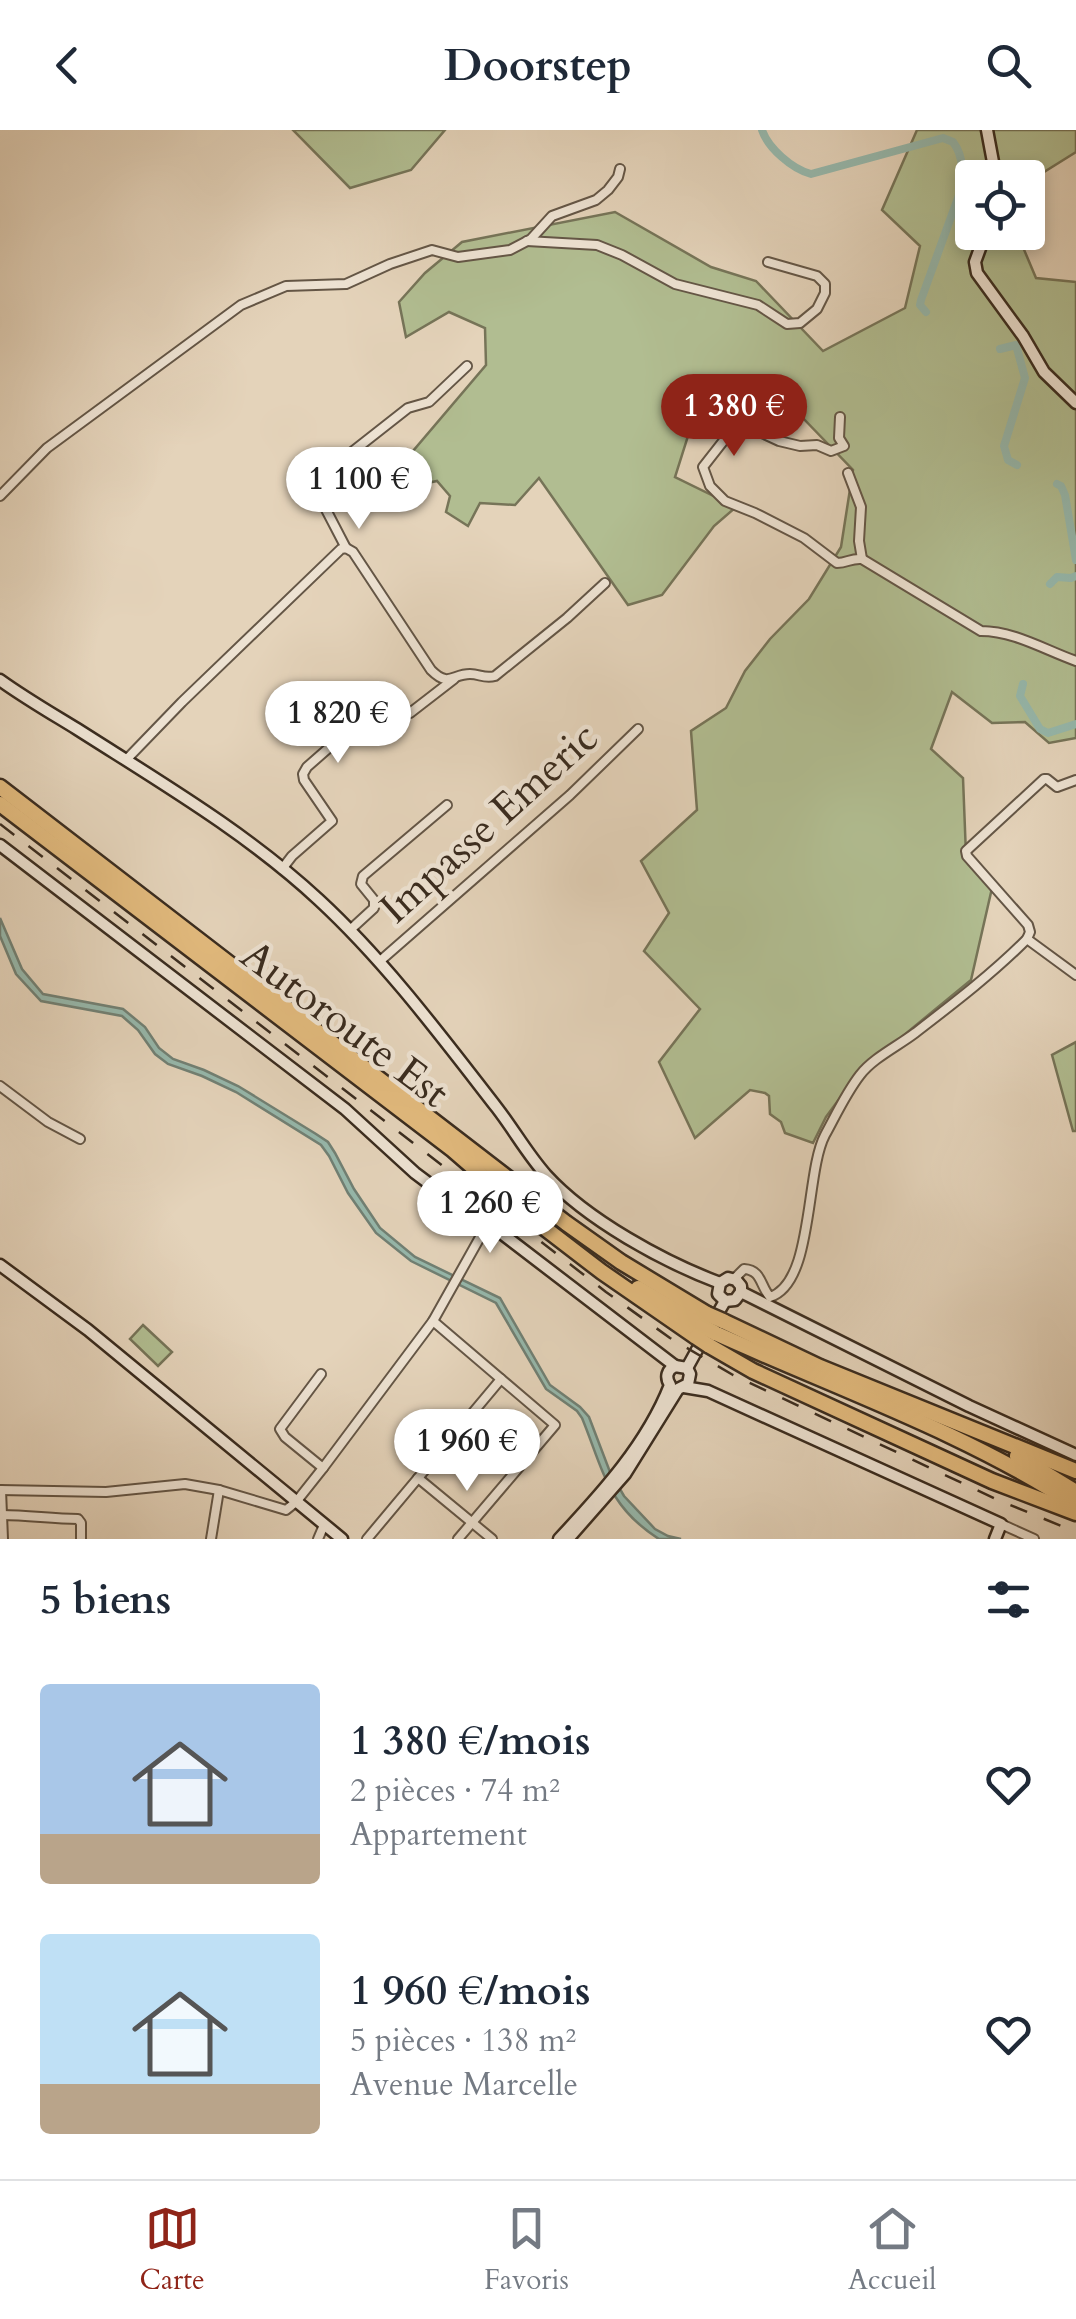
<!DOCTYPE html>
<html lang="fr">
<meta charset="utf-8">
<style>
:root{--surface:#fff;--page:#f2f2f3;--text:#1f2937;--muted:#747a83;--line:#e0e1e3;--accent:#8f2418}
body{margin:0;font-family:Cardo,serif;background:var(--page);color:var(--text);height:100vh;display:flex;flex-direction:column;font-size:38px;white-space:nowrap}
*{box-sizing:border-box;margin:0}
p{font-size:32px;color:var(--muted)}
.icon{flex:none;width:55px;height:55px;fill:none;stroke:currentColor;stroke-width:2;stroke-linecap:round;stroke-linejoin:round}
.map{position:relative;height:1409px;overflow:hidden}
.sheet{display:flex;flex-direction:column;background:var(--surface);flex:1}
.sheet>*{flex:none}
.controls{position:absolute;left:955px;top:30px;display:grid;gap:20px}
.controls a{display:grid;place-items:center;width:90px;height:90px;border-radius:10px;background:var(--surface);box-shadow:0 5px 15px #0003;font-size:50px}
.price{position:absolute;translate:-50% -85px;padding:0 22px;border-radius:35px;background:#fff;color:#222;font-size:32px;line-height:65px;filter:drop-shadow(0 2px 5px #0008)}
.price::after{content:'';position:absolute;left:50%;top:60px;width:30px;height:22px;margin-left:-15px;background:inherit;clip-path:polygon(0 0,100% 0,50% 100%)}
.price.selected{background:var(--accent);color:#fff}
ul{padding:0;list-style:none}
li{display:flex;align-items:center;gap:30px;height:250px;padding:0 40px}
li span{display:grid;place-items:center;flex:none;width:280px;height:200px;border-radius:10px;color:#555}
li>.icon{margin-inline-start:auto}
span .icon{width:120px;height:120px;fill:#fffc;stroke-width:1}
li b{font-size:42px}
h2{display:flex;justify-content:space-between;align-items:center;height:120px;padding:0 40px;font-size:42px}
header{display:flex;justify-content:space-between;align-items:center;height:130px;padding:0 40px;background:var(--surface);font-size:45px;font-weight:700}
.dock{display:flex;justify-content:space-around;align-items:center;height:140px;border-top:2px solid var(--line);background:var(--surface);font-size:28px;color:var(--muted)}
.dock a{display:grid;justify-items:center;gap:5px}
.dock .selected{color:var(--accent)}
.map>svg:first-child{display:block}
</style>
<header><svg class="icon" aria-label="back" viewBox="0 0 24 24"><path d="M15 5l-7 7 7 7"/></svg>Doorstep<svg class="icon" aria-label="search" viewBox="0 0 24 24"><circle cx="10" cy="10" r="6"/><path d="M15 15l6 6"/></svg></header>
<div class="map">
<svg width="1076" height="1409" viewBox="0 0 1076 1409">
<rect width="100%" height="100%" fill="#e4d3ba"/>
<filter id="stains"><feTurbulence type="fractalNoise" baseFrequency=".002" numOctaves="4"/><feColorMatrix values="0 0 0 0 .2 0 0 0 0 .09 0 0 0 0 .02 0 0 0 .5 -.17"/></filter>
<radialGradient id="worn" r=".72"><stop offset=".6" stop-color="#630" stop-opacity="0"/><stop offset="1" stop-color="#630" stop-opacity=".3"/></radialGradient>
<!-- green -->
<g fill="#b1bd91" stroke="#767458" stroke-width="2.5">
<polygon points="293,0 445,0 411,40 350,58"/>
<polygon points="917,0 1076,0 1076,22 1028,52 1028,48 972,48 972,102 1017,103 1036,148 1076,152 1076,608 1049,613 1025,592 992,593 952,562 931,619 963,648 966,725 992,758 971,850 859,942 826,987 813,1013 785,1003 781,992 770,984 769,966 765,963 750,960 695,1008 659,932 700,879 644,821 669,783 641,731 697,680 691,601 726,578 745,541 770,509 809,469 841,417 853,340 799,284 705,252 675,347 736,377 714,396 662,465 628,475 539,348 515,375 480,373 468,396 446,382 450,366 437,351 404,358 402,334 486,235 485,198 449,182 406,207 399,172 425,143 462,112 615,82 711,137 756,151 823,221 905,178 920,116 882,80"/>
<polygon points="1076,912 1076,1001 1073,1001 1052,925"/>
<polygon points="143,1195 172,1222 158,1236 130,1209"/>
</g>
<!-- water -->
<path fill="#96b8ac" stroke="#718074" stroke-width="2.5" d="M0,788L22,839L43,864L123,879L145,897L159,918L173,929L204,940L238,956L316,1004L328,1012L335,1023L354,1059L380,1098L415,1127L500,1168L550,1255L580,1277L589,1287L610,1342L624,1366L655,1399L668,1406L681,1409H659C607,1376 603,1339 582,1288L577,1281L546,1259L496,1173L411,1131L376,1103L348,1063L329,1026L321,1015L236,962L202,946L168,934L155,924L138,900L122,886L41,871L16,844L0,806Z"/>
<g fill="none" stroke-linecap="round" stroke-linejoin="round">
<!-- canal -->
<g stroke="#96b8ac" stroke-width="8">
<path d="M762,0C768,18 792,39 811,44L943,8L953,12C965,28 963,46 959,65L921,170L920,175L926,182"/>
<polyline points="1000,219 1016,215 1025,248 1004,316 1008,330 1017,335"/>
<polyline points="1057,354 1061,356 1065,365 1076,430"/>
<polyline points="1050,454 1057,447 1071,448 1076,446"/>
<polyline points="1023,554 1020,566 1040,599 1048,603 1076,594"/>
</g>
<defs>
<g id="street">
<polyline points="1028,74 1037,73"/>
<polyline points="527,111 597,115 622,125 675,154 758,175 787,194 800,193 817,179 825,163 825,154 817,146 768,132"/>
<path d="M840,287L839,308L844,316L831,321L817,315L800,316L779,311L762,303L732,300L703,337L710,356L725,371L755,383L804,408L837,433C848,433 850,428 862,429L981,501C1014,501 1045,520 1076,531"/>
<polyline points="848,343 861,377 859,411 862,429"/>
<polyline points="0,366 47,318 241,175 286,156 346,154 390,134 432,120 458,127 510,120 531,109 552,86 596,70 608,60 618,47 620,39"/>
<polyline points="346,418 321,370 326,357 352,322 408,278 429,272 467,236"/>
<path d="M126,630L182,572L341,419L346,418L353,422L431,540C449,558 452,544 470,544C480,544 484,549 495,546L567,488L605,453"/>
<polyline points="282,739 292,726 332,691 304,650 303,644 307,637 356,594 362,591 410,583 454,549"/>
<polyline points="350,800 374,778 374,770 361,754 363,746 447,675"/>
<polyline points="1027,809 1030,802 1028,795 967,726 966,721 1044,649 1047,649 1057,657 1076,650"/>
<polyline points="1027,809 1076,845"/>
<polyline points="380,831 570,665 638,599"/>
<polyline points="0,956 48,992 80,1009"/>
<path d="M734,1149L744,1139C762,1140 760,1156 770,1167C814,1153 805,1043 825,1005C836,985 846,963 860,945C873,928 898,916 915,903C954,873 992,844 1027,809"/>
<polyline points="433,1191 555,1295 458,1409"/>
<polyline points="321,1244 280,1299 285,1307 323,1338"/>
<polyline points="418,1348 492,1409"/>
<polyline points="0,1360 106,1362 185,1354 219,1360 286,1380 296,1372 323,1338 433,1191 488,1093"/>
<polyline points="1,1360 3,1409"/>
<path d="M2,1385C29,1385 52,1389 78,1389L81,1393V1409"/>
<polyline points="1001,1394 1034,1409"/>
<polyline points="211,1409 219,1360"/>
<polyline points="318,1409 324,1395"/>
<polyline points="367,1409 501,1249"/>
</g>
<g id="secondary">
<polyline points="987,0 996,48"/>
<polyline points="986,102 975,132 977,143 1023,206 1044,242 1076,273"/>
<path d="M0,550C25,568 51,583 77,599C160,652 247,703 319,770C386,832 441,906 497,978C514,1000 528,1025 546,1045C587,1090 664,1132 720,1153"/>
<polyline points="0,715 345,979 415,1043 451,1070 471,1080 675,1236"/>
<polyline points="0,1135 88,1200 342,1409"/>
<polyline points="720,1153 718,1164 725,1171 735,1170 741,1162"/>
<polyline points="720,1153 728,1148 736,1150 741,1156 741,1162"/>
<polyline points="741,1162 969,1276 1076,1325"/>
<polyline points="714,1190 725,1171"/>
<polyline points="687,1238 703,1209"/>
<polyline points="684,1257 708,1261 1001,1394 995,1409"/>
<path d="M559,1409C602,1363 647,1314 670,1255C665,1247 667,1240 675,1236L687,1238L690,1244L688,1254L678,1259L625,1344L568,1409"/>
</g>
<g id="highway">
<polyline points="0,657 566,1093 621,1132 707,1184"/>
<polyline points="0,674 453,1020 529,1086 602,1142 696,1207"/>
<polyline points="638,1158 702,1196"/>
<polyline points="723,1191 820,1237 1076,1341"/>
<path d="M715,1203C836,1258 964,1302 1076,1375"/>
<polyline points="708,1215 753,1241 992,1351 1076,1383"/>
<polyline points="1017,1326 1076,1362"/>
</g>
</defs>
<!-- street casing -->
<use href="#street" stroke="#645646" stroke-width="12"/>
<!-- secondary casing -->
<use href="#secondary" stroke="#3a2c1f" stroke-width="15"/>
<!-- highway casing -->
<use href="#highway" stroke="#3a2c1f" stroke-width="19"/>
<!-- street -->
<use href="#street" stroke="#ede2d2" stroke-width="8"/>
<!-- secondary -->
<use href="#secondary" stroke="#ede2d2" stroke-width="10"/>
<!-- highway -->
<use href="#highway" stroke="#e2ba7d" stroke-width="14"/>
<!-- rail -->
<polyline stroke="#3a2c1f" stroke-width="2.5" stroke-dasharray="18 18" stroke-linecap="butt" points="0,694 606,1162 670,1208 733,1245 998,1370 1076,1402"/>
<defs>
<g id="highway-bridge">
<polyline points="707,1184 723,1191"/>
<polyline points="702,1196 715,1203"/>
<polyline points="696,1207 708,1215"/>
</g>
</defs>
<!-- highway-bridge casing -->
<use href="#highway-bridge" stroke="#3a2c1f" stroke-width="19" stroke-linecap="butt"/>
<!-- highway-bridge -->
<use href="#highway-bridge" stroke="#e2ba7d" stroke-width="14"/>
</g>
<g text-anchor="middle" dominant-baseline="central" stroke-width="9" stroke-linejoin="round" paint-order="stroke">
<!-- street labels -->
<g font-size="42" fill="#3a2c1f" stroke="#ede2d2">
<text transform="translate(489 693) rotate(-42)">Impasse Emeric</text>
<text transform="translate(345 894) rotate(37)">Autoroute Est</text>
</g>
</g>
<rect width="100%" height="100%" filter="url(#stains)"/>
<rect width="100%" height="100%" fill="url(#worn)"/>
</svg>
<div class="controls">
<a><svg class="icon" aria-label="locate" viewBox="0 0 24 24"><circle cx="12" cy="12" r="6"/><path d="M12 2v4M12 18v4M2 12h4M18 12h4"/></svg></a>
</div>
<b class="price selected" style="left:734px;top:329px">1 380 €</b>
<b class="price" style="left:359px;top:402px">1 100 €</b>
<b class="price" style="left:338px;top:636px">1 820 €</b>
<b class="price" style="left:490px;top:1126px">1 260 €</b>
<b class="price" style="left:467px;top:1364px">1 960 €</b>
</div>
<section class="sheet">
<h2>5 biens<svg class="icon" aria-label="filters" viewBox="0 0 24 24"><path d="M4 7h16M4 17h16"/><circle cx="9" cy="7" r="2"/><circle cx="15" cy="17" r="2"/></svg></h2>
<ul>
<li><span style="background:linear-gradient(#a9c7e8 75%,#b9a48a 0)"><svg class="icon" aria-label="home" viewBox="0 0 24 24"><path d="M3 11l9-7 9 7M6 9v11h12V9"/></svg></span><div><b>1 380 €/mois</b><p>2 pièces · 74 m²</p><p>Appartement</p></div><svg class="icon" aria-label="heart" viewBox="0 0 24 24"><path d="M12 20l-8-8c-3-5 5-10 8-4 3-6 11-1 8 4z"/></svg></li>
<li><span style="background:linear-gradient(#bfe0f5 75%,#b9a48a 0)"><svg class="icon" aria-label="home" viewBox="0 0 24 24"><path d="M3 11l9-7 9 7M6 9v11h12V9"/></svg></span><div><b>1 960 €/mois</b><p>5 pièces · 138 m²</p><p>Avenue Marcelle</p></div><svg class="icon" aria-label="heart" viewBox="0 0 24 24"><path d="M12 20l-8-8c-3-5 5-10 8-4 3-6 11-1 8 4z"/></svg></li>
</ul>
</section>
<nav class="dock">
<a class="selected"><svg class="icon" aria-label="map" viewBox="0 0 24 24"><path d="M3 6l6-2 6 2 6-2v14l-6 2-6-2-6 2zM9 4v14M15 6v14"/></svg>Carte</a>
<a><svg class="icon" aria-label="saved" viewBox="0 0 24 24"><path d="M7 4h10v16l-5-4-5 4z"/></svg>Favoris</a>
<a><svg class="icon" aria-label="home" viewBox="0 0 24 24"><path d="M3 11l9-7 9 7M6 9v11h12V9"/></svg>Accueil</a>
</nav>
